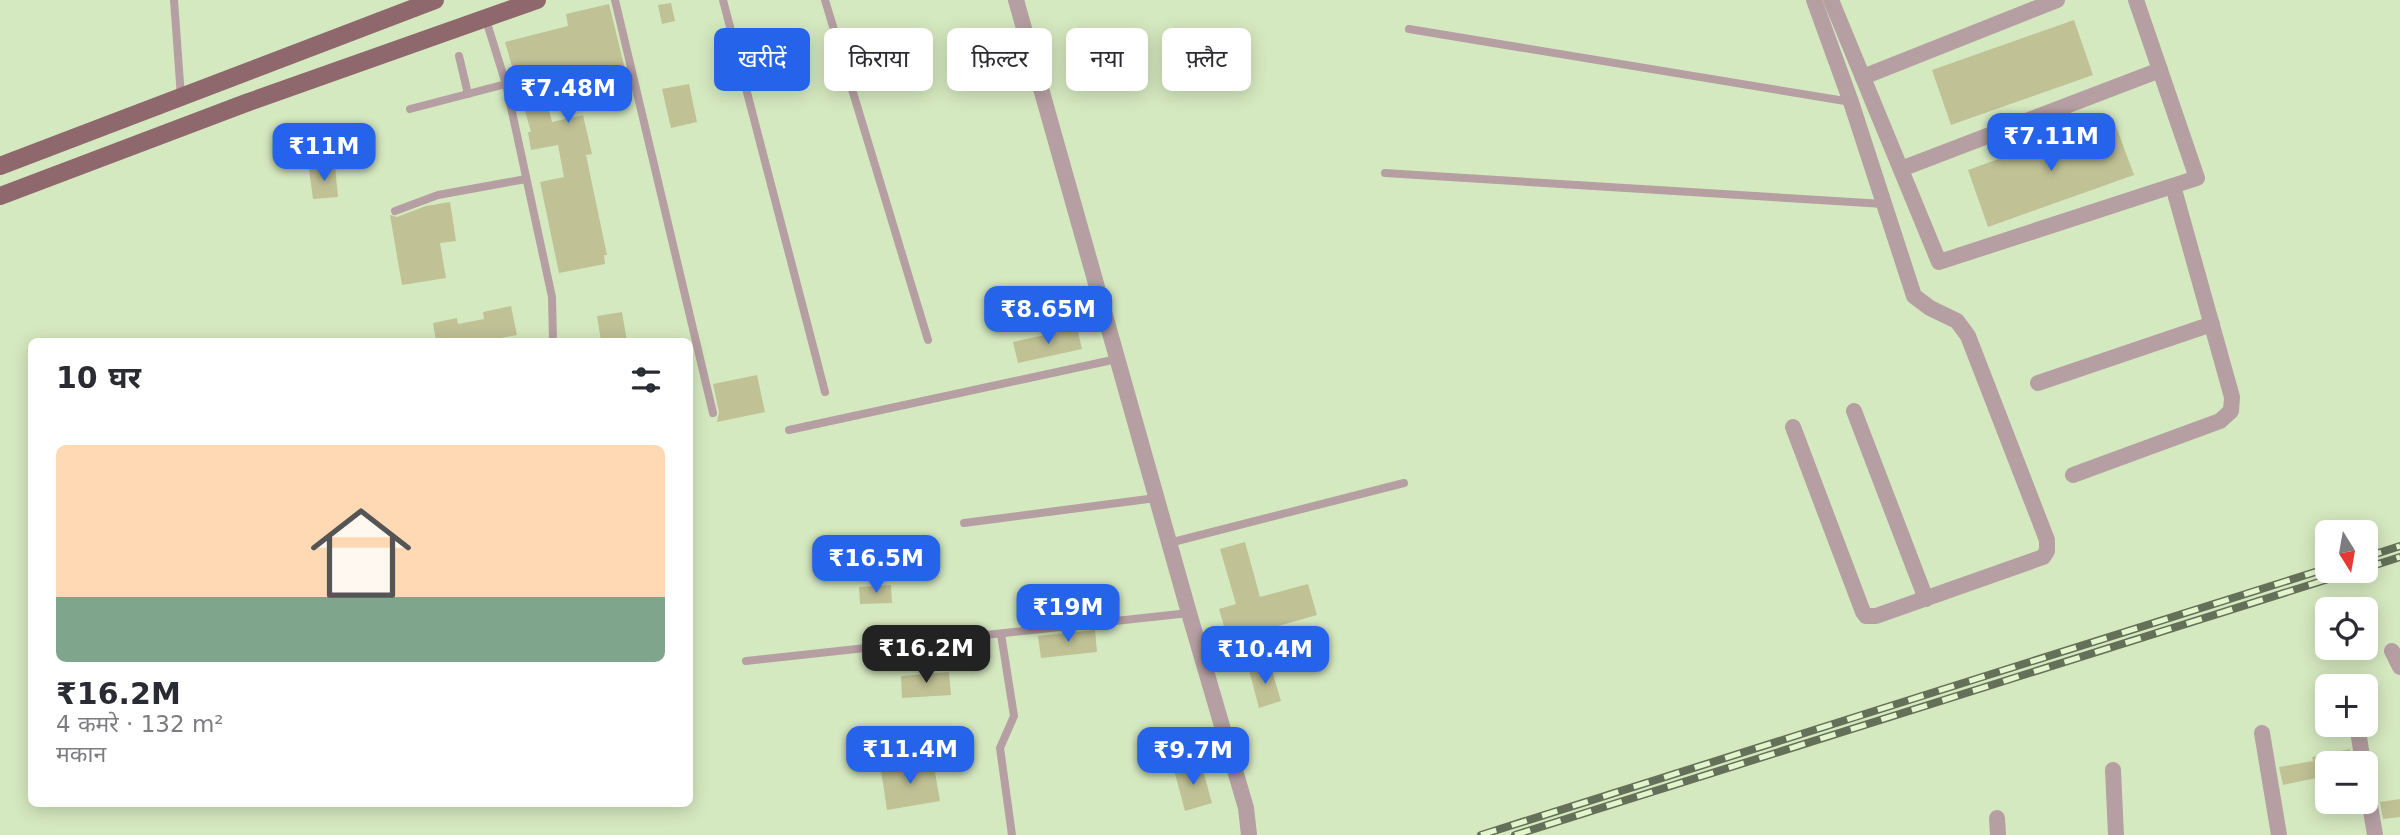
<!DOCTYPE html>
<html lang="hi">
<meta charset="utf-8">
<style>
:root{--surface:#fff;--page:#f2f2f3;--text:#2b2b33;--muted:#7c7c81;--accent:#2563eb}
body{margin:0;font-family:"DejaVu Sans","Noto Sans Devanagari",sans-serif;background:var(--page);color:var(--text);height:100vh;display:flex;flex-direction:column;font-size:26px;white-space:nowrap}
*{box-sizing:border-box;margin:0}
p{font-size:23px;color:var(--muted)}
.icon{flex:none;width:38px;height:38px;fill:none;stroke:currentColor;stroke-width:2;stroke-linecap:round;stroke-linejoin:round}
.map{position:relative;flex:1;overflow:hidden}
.panel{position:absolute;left:28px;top:338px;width:665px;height:469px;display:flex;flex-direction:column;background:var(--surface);border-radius:10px;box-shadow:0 4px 18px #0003}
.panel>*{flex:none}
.guide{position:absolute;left:714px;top:28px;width:665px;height:63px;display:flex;gap:14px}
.needle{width:46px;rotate:169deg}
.buttons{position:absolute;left:2315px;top:520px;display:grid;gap:14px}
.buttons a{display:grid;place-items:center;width:63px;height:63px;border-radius:10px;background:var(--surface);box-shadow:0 4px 18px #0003;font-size:35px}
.price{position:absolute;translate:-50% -60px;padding:0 16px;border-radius:14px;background:var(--accent);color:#fff;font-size:23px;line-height:46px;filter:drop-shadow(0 2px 4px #0008)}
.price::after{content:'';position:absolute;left:50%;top:42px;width:21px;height:16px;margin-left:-10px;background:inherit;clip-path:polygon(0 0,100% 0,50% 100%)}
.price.on{background:#222;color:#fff}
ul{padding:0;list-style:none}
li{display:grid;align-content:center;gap:14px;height:371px;padding:0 28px}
li span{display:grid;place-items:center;height:217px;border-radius:10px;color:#555}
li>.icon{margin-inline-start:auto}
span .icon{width:126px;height:126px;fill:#fffc;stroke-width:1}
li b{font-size:30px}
h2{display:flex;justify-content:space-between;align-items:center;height:84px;padding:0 28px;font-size:30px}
.chip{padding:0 24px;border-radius:10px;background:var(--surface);box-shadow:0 4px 18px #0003;font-size:24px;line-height:63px}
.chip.on{background:var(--accent);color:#fff}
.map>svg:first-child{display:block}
</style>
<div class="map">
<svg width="2400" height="835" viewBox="0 0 2400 835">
<rect width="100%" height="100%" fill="#d5e9c0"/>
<!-- building -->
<g fill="#c0c195">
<polygon points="671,3 675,21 662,24 658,5"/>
<polygon points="609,4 626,73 581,83 579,74 542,84 552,122 583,115 592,154 586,155 607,255 604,255 605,264 559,273 540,182 564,177 558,145 531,150 528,132 531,132 505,42 568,26 566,14"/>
<polygon points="2074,20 2093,75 1951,125 1932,70"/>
<polygon points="689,84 697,122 671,128 662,89"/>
<polygon points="2113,118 2134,175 1988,227 1968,170"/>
<polygon points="335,166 338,197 313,199 309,169"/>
<polygon points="450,202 456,241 440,243 446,278 402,285 390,215 397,217 426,206"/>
<polygon points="511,306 517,335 485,341 436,341 433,323 457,318 458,324 484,319 483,312"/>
<polygon points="622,312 627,341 601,341 597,316"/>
<polygon points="1077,328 1082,349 1018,363 1013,342"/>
<polygon points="757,375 765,412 717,422 719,412 713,384"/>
<polygon points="1245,542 1260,597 1308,584 1317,615 1228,640 1219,609 1236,604 1220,549"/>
<polygon points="891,585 892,603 860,604 859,587"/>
<polygon points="1095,630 1097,652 1041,658 1038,636"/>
<polygon points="1270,664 1281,701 1259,708 1249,670"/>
<polygon points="949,672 951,695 902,698 901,676"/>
<polygon points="2350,749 2352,763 2328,763 2328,772 2321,774 2321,777 2283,785 2279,767 2313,761 2312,757"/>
<polygon points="933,761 940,801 887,810 881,770"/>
<polygon points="1201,763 1212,803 1185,811 1174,770"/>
<polygon points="2400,799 2400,817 2383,819 2380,802"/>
</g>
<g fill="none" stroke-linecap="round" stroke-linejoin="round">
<!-- service -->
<g stroke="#b59fa2" stroke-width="8">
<polyline points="174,0 181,97"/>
<polyline points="615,0 713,413"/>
<polyline points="723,0 825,392"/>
<polyline points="825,0 928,340"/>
<polyline points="486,20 506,84 552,297 553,341"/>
<polyline points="1409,29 1851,102"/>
<polyline points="459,56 468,94"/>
<polyline points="410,109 506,84"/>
<polyline points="1385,173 1884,204"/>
<polyline points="395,211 438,195 526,179"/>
<polyline points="789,430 1117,359"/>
<polyline points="964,523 1156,498"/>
<polyline points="1169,543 1404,483"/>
<polyline points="1001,634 1014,716 1000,748 1012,835"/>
<polyline points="746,661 1189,613"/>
</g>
<!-- minor -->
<g stroke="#b59fa2" stroke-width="16">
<polyline points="1016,0 1189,613 1246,808 1249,835"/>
<polyline points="1831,0 1939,262 2197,178 2136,0"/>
<polyline points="1863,77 2057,0"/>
<polyline points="1901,169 2160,70"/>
<polyline points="2038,383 2212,324"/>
<polyline points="1854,411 1926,599"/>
<polyline points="1793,427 1863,612 1866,616 1876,616 2043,557 2047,551 2047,540 1968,336 1957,321 1930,308 1914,296 1851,102 1814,0"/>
<polyline points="2073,475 2220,421 2231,411 2232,397 2173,186"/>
<polyline points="2392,651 2400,667"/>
<polyline points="2357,724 2363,763"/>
<polyline points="2262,733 2279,835"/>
<polyline points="2113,770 2116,835"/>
<polyline points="2366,781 2375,835"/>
<polyline points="1997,818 1998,835"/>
</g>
<!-- primary -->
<g stroke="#8f686e" stroke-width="18">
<polyline points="0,166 435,0"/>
<polyline points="0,196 246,103 537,0"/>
</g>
<defs>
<g id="rail">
<polyline points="2366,557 2400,546"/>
<polyline points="2366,568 2400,557"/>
<polyline points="1481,835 2328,568"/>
<polyline points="1515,835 2357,570"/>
</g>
</defs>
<!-- rail casing -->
<use href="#rail" stroke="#647058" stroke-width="8"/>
<!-- rail -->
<use href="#rail" stroke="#e2f6cd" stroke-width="5" stroke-dasharray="16" stroke-linecap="butt"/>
</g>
</svg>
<div class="buttons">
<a><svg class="needle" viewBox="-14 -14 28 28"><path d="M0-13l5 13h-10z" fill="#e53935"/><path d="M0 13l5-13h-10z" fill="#7c7c81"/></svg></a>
<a><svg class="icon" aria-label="locate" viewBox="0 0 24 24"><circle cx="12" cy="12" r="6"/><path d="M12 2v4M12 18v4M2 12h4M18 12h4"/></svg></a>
<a>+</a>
<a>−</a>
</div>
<b class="price" style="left:568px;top:125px">₹7.48M</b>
<b class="price" style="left:2051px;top:173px">₹7.11M</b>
<b class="price" style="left:324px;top:183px">₹11M</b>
<b class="price" style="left:1048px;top:346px">₹8.65M</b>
<b class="price" style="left:876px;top:595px">₹16.5M</b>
<b class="price" style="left:1068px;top:644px">₹19M</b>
<b class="price on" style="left:926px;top:685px">₹16.2M</b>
<b class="price" style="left:1265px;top:686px">₹10.4M</b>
<b class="price" style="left:910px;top:786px">₹11.4M</b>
<b class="price" style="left:1193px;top:787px">₹9.7M</b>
<div class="guide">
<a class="chip on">खरीदें</a>
<a class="chip">किराया</a>
<a class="chip">फ़िल्टर</a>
<a class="chip">नया</a>
<a class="chip">फ़्लैट</a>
</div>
<section class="panel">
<h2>10 घर<svg class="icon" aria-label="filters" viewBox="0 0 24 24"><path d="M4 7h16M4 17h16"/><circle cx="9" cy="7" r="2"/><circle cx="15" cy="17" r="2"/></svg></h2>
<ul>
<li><span style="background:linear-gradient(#ffd9b3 70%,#7fa58c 0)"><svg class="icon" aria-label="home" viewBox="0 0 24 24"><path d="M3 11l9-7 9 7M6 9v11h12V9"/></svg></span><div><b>₹16.2M</b><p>4 कमरे · 132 m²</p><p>मकान</p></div></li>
</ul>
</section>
</div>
